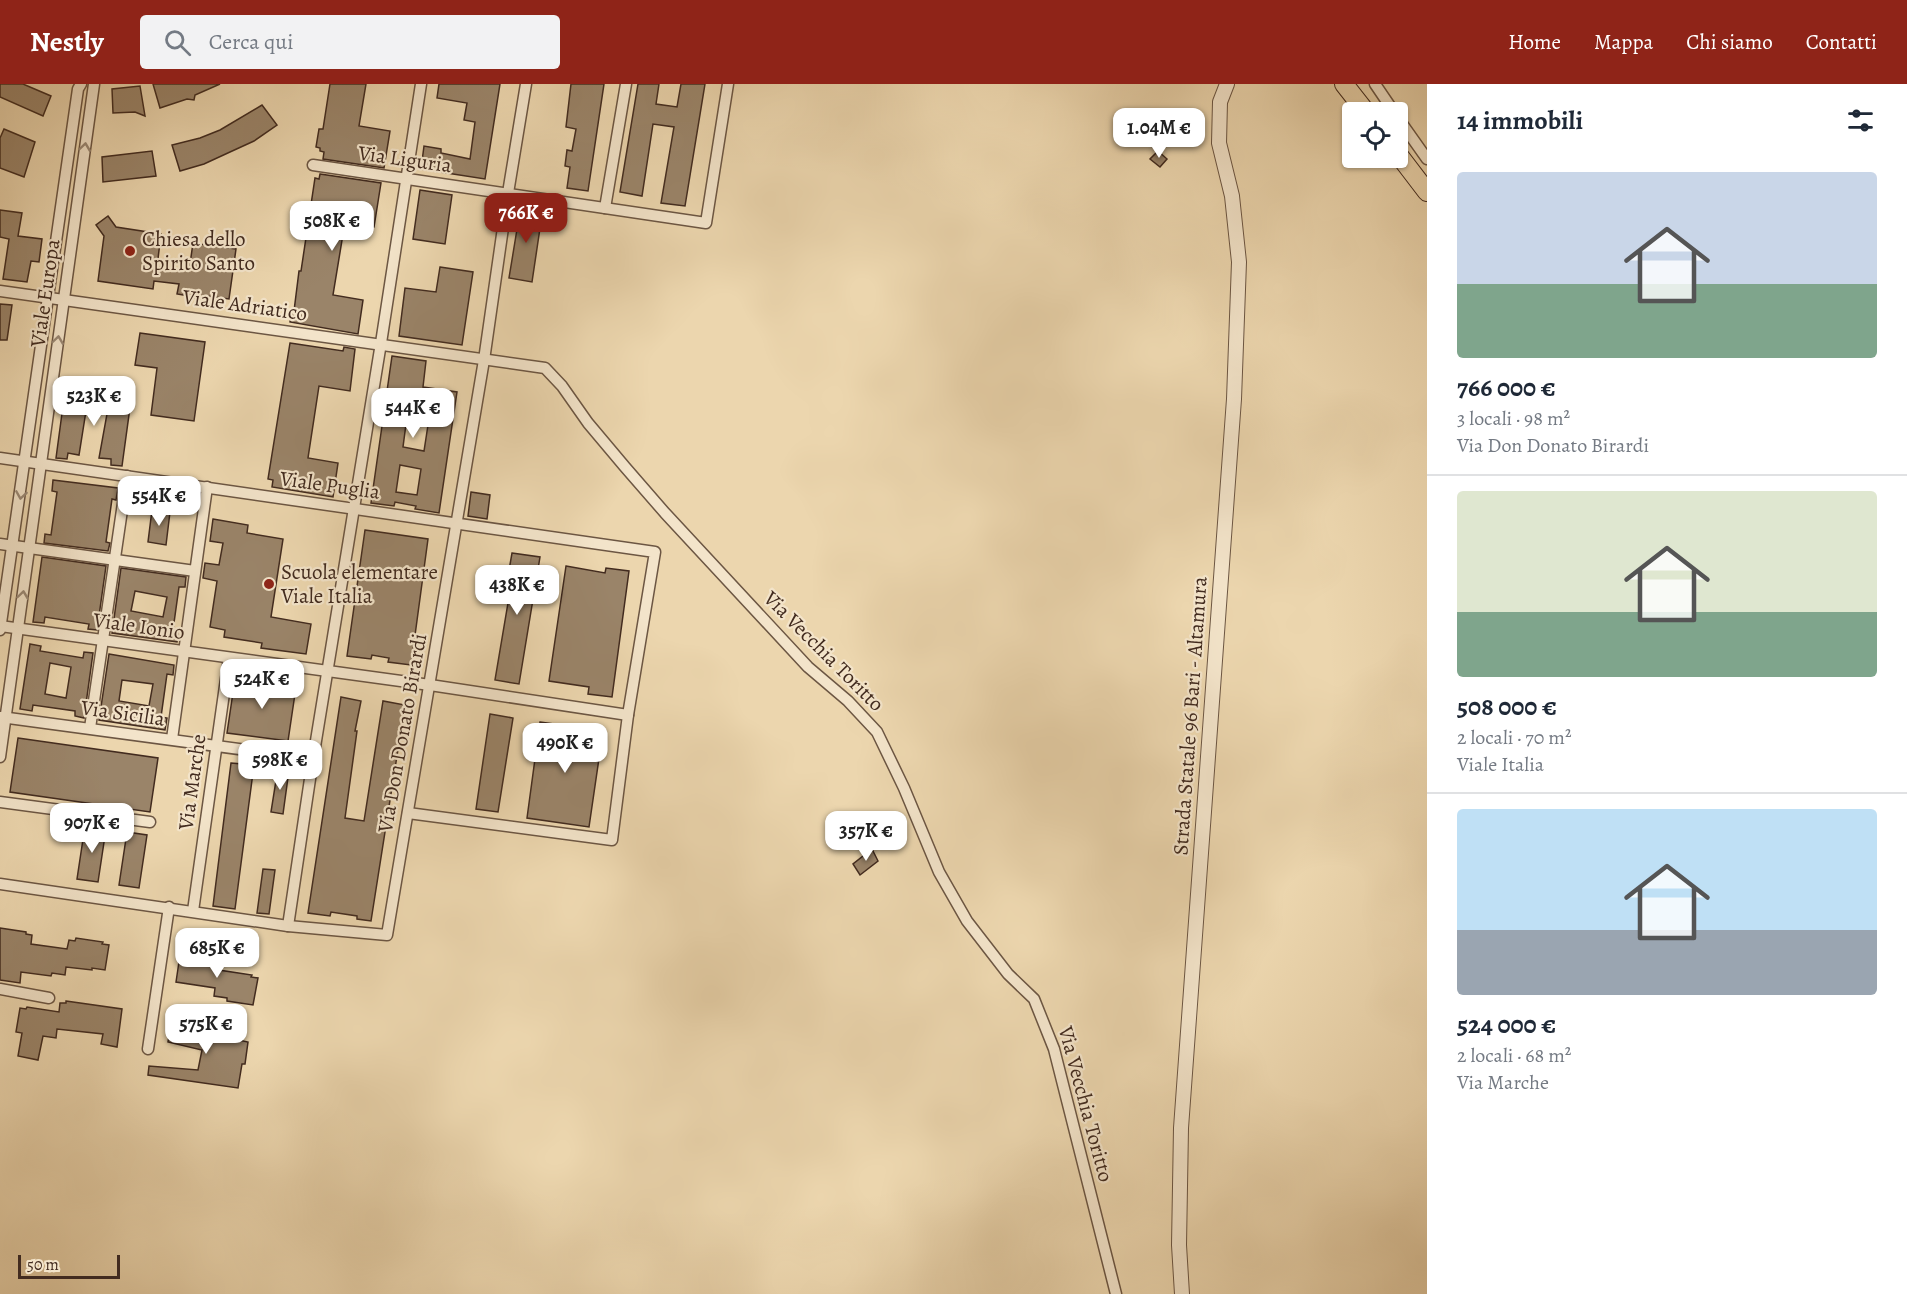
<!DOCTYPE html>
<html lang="it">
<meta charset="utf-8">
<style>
:root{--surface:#fff;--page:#f2f2f3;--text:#1f2937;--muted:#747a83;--line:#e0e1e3;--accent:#8f2418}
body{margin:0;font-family:Alegreya,serif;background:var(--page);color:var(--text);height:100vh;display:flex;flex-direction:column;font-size:22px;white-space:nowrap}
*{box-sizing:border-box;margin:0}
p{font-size:20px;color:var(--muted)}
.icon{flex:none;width:33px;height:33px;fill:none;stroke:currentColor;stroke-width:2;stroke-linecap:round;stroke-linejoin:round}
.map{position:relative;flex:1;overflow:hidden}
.drawer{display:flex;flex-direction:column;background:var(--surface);width:480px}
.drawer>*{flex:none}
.controls{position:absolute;left:1342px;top:18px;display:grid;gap:12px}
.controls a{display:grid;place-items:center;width:66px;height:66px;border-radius:6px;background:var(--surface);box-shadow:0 2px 4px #0004;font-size:30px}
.scale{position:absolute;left:18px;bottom:15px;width:102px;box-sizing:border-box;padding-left:6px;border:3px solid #422b1f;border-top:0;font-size:16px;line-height:21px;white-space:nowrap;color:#422b1f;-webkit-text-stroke:4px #f3e4ca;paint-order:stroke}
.price{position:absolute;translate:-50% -51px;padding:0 14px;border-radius:12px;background:#fff;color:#222;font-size:20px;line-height:39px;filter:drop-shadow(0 2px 3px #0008)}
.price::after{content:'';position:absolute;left:50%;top:36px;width:18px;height:14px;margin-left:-9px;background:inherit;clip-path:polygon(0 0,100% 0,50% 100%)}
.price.selected{background:var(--accent);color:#fff}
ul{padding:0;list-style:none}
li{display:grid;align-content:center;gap:12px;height:318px;padding:0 30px}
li+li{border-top:2px solid var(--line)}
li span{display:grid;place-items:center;height:186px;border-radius:6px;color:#555}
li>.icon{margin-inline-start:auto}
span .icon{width:108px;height:108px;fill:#fffc;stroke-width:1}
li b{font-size:26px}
h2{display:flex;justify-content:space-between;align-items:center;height:72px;padding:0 30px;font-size:26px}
header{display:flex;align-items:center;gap:36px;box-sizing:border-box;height:84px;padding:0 30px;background:var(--accent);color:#fff}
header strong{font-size:28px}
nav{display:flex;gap:33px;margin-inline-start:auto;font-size:21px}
.search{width:420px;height:54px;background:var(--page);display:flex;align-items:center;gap:15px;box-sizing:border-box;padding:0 21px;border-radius:6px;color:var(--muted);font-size:22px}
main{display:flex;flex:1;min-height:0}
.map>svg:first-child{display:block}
</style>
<header>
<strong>Nestly</strong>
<div class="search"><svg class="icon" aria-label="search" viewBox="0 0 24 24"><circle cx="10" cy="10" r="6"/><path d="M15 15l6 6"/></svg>Cerca qui</div>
<nav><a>Home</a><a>Mappa</a><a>Chi siamo</a><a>Contatti</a></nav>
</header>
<main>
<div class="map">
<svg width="1427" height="1210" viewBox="0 0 1427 1210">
<rect width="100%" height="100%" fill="#ecd6ae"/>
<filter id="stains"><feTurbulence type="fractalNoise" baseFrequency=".00333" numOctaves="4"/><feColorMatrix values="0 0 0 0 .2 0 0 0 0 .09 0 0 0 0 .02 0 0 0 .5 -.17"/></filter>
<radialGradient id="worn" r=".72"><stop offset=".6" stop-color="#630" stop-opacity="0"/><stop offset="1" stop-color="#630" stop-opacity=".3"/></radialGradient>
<!-- building -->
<g fill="#9a8469" stroke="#422b1f" stroke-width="1.5" fill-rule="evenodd">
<polygon points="0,0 23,0 51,12 43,32 0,13"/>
<polygon points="153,0 220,0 195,11 194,16 187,15 160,24"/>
<polygon points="330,0 366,0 359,42 390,47 384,84 323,75 324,68 320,67 320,64 316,63 319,45 323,45"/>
<polygon points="439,0 500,0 485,95 421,85 424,62 441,65 441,69 470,75 475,38 464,36 467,19 437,14"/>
<polygon points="571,0 604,0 588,107 567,104 570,83 565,82 567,66 572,67 576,45 566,43"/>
<polygon points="638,0 659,0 656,20 677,23 681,0 705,0 685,122 661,119 674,43 653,40 642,112 620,108"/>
<polygon points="140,2 145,32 135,28 113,29 112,5"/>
<polygon points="262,21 277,41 254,57 230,68 204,80 180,87 172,61 200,54 220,46"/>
<polygon points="4,45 35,58 24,93 0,84 0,54"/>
<polygon points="152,67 156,92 103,98 102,73"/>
<polygon points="1158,67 1167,75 1160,83 1150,75"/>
<polygon points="320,90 381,99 374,143 345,138 333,211 363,216 358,250 290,238 292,227 294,227 299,187 301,187 315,94 319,95"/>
<polygon points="420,106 452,111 445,160 413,155"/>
<polygon points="521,121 543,124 532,198 509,194"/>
<polygon points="0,126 22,129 18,152 42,155 39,178 31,177 27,198 3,195 9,155 0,153"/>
<polygon points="108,132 116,143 161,150 157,183 189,187 193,159 236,165 229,215 208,212 208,216 189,213 189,212 177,210 179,200 154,197 153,205 98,197 104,152 96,141"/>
<polygon points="440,183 473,188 462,261 399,252 405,204 436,208"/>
<polygon points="0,220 12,221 7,256 0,256"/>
<polygon points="140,249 205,258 194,337 151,331 157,284 135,281"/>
<polygon points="290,259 343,267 344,263 355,265 350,307 319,302 308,374 338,379 333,413 272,403 273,396 268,395"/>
<path d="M392,272L426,277L423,303L457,308L439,429L415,425L416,422L395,418L394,422L371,419ZM408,325L430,328L424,367L403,363ZM400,381L421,385L417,411L396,408Z"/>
<polygon points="65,307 77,308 76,314 119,320 120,314 131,316 122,382 111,381 111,375 99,374 107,330 86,327 79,371 68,369 67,375 56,374"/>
<polygon points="53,396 118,404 116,416 112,415 106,458 110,459 108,467 44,459 45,450 51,451 57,408 52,407"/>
<polygon points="471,408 490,411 487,435 468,432"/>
<polygon points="152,426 170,428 166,461 148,458"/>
<polygon points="213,435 248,441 247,449 283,455 271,533 311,540 306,570 261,564 262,559 224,553 225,546 210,543 217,497 203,494 205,479 219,481 223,459 210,457"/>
<polygon points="365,446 428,455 411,581 388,578 389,574 372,571 371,575 347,572"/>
<polygon points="512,469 540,473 519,600 495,596 510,507 502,506 505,491 508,492"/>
<polygon points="42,473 106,482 97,546 88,545 89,540 45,533 44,539 33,538"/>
<polygon points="566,482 605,489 606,484 629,487 612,613 588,610 589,603 549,597"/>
<path d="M121,484L186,493L185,503H179L173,546H178L177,558L112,549ZM135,507L167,513L163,533L131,527Z"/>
<path d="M30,560L41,562L40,567L83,574L84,568L93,569L84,634L75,632V627L33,621L32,627L20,625ZM50,579L71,583L66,614L45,610Z"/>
<path d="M109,570L174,581L173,591L167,590L161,633L167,634L165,646L99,636ZM122,596L153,600L149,622L119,617Z"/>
<polygon points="235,595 296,603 288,657 227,649"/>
<polygon points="341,613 361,617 355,647 357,647 345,734 364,737 383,617 405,621 371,837 357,835 357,832 331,828 330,832 308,829"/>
<polygon points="490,630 513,634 498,728 476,725"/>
<polygon points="540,638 603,647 589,743 527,734"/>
<polygon points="18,654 158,674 150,728 10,708"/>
<polygon points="231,679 254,681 235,825 213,822"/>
<polygon points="278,684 289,686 283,730 271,728"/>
<polygon points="85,742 106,745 98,798 77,795"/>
<polygon points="127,748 147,751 139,804 119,801"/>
<polygon points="872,765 878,777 860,791 853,780"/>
<polygon points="263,785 275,786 269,830 257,829"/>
<polygon points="0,844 26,848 26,850 32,851 31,860 67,865 69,856 75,857 76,854 103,858 102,860 109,861 105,886 92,884 92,886 66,883 65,891 52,889 51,892 21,888 20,899 0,896"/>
<polygon points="187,870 214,874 214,876 220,877 219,886 252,891 251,893 258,894 253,921 227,917 227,914 214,912 215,904 176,898 180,871 187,872"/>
<polygon points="66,917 122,925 117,963 101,960 103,950 57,945 56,954 43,952 38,976 18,972 22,949 16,948 20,924 26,925 27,923 59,928 60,919 66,919"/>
<polygon points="172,933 205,938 212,940 210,950 248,958 245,980 242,980 238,1004 148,991 149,982 198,986 202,966 168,958"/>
</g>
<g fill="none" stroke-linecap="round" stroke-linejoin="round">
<defs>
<g id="minor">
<polyline points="1375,0 1394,28"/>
<polyline points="1398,34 1427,75"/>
<polyline points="313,81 706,139 728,0"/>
<polyline points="605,124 626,0"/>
<polyline points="0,207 545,284 562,302 588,339 625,383 665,429 808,583 848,617 877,648 904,704 939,788 967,837 1008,890 1034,915 1054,965 1116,1210"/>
<polyline points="0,374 655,468 628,631 612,756 408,729"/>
<polyline points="0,460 195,487"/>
<polyline points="0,542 430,601 628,631"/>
<polyline points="0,546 78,5 81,0"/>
<polyline points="1,633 313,675"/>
<polyline points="90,644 127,392"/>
<polyline points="172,655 207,403"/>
<polyline points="0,673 94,0"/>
<polyline points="0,718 150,738"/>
<polyline points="0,800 288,842 387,851 484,276 508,109 526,0"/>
<polyline points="193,827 229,574"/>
<polyline points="288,842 313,675 381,259 421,0"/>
<polyline points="0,905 49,914"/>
<polyline points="148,965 169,823"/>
</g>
<polyline id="tertiary" points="1182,1210 1179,1161 1181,1044 1234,315 1239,178 1232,112 1219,59 1220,18 1227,0"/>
<g id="trunk">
<polyline points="1344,0 1366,28"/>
<polyline points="1398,70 1427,108"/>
</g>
</defs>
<!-- minor casing -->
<use href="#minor" stroke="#6c5643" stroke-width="13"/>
<!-- tertiary casing -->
<use href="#tertiary" stroke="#6c5643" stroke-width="16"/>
<!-- trunk casing -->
<use href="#trunk" stroke="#422b1f" stroke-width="20"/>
<!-- minor -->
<use href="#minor" stroke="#f3e4ca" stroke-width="10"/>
<!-- tertiary -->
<use href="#tertiary" stroke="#f3e4ca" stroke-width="14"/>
<!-- trunk -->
<use href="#trunk" stroke="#ecd6ae" stroke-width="18"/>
</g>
<!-- one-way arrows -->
<defs><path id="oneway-chevron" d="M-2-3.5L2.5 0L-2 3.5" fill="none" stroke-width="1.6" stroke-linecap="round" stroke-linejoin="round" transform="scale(1.5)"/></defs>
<g stroke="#9a8874">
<use href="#oneway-chevron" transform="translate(85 63) rotate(-82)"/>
<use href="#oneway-chevron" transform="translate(58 256) rotate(-82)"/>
<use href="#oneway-chevron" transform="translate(21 411) rotate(99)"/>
<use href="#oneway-chevron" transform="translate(23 511) rotate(-82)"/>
</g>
<!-- markers -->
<g fill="#8f2418" stroke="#f3e4ca" stroke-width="2">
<circle cx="130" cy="167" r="6"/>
<circle cx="269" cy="500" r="6"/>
</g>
<g text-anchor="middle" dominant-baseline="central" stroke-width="4.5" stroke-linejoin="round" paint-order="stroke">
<!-- street labels -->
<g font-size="21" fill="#422b1f" stroke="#f3e4ca">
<text transform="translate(405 75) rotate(8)">Via Liguria</text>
<text transform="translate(45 209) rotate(-82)">Viale Europa</text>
<text transform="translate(245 221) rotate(8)">Viale Adriatico</text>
<text transform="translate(330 401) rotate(8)">Viale Puglia</text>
<text transform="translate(139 542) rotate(8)">Viale Ionio</text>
<text transform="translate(824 567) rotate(45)">Via Vecchia Toritto</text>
<text transform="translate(123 629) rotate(8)">Via Sicilia</text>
<text transform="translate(1190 632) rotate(-86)">Strada Statale 96 Bari - Altamura</text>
<text transform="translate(402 649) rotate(-80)">Via Don Donato Birardi</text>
<text transform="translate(192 698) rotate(-82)">Via Marche</text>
<text transform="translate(1086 1020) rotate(75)">Via Vecchia Toritto</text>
</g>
<!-- poi labels -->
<g font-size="21" fill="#422b1f" stroke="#f3e4ca" text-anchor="start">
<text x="142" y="155">Chiesa dello<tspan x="142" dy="24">Spirito Santo</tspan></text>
<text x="281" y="488">Scuola elementare<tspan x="281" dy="24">Viale Italia</tspan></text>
</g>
</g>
<rect width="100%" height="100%" filter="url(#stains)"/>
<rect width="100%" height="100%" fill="url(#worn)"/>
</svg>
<div class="controls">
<a><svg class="icon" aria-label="locate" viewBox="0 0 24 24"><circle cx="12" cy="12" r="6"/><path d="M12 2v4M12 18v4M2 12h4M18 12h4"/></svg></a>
</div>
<div class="scale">50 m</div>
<b class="price" style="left:1159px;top:75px">1.04M €</b>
<b class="price selected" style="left:526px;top:160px">766K €</b>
<b class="price" style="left:332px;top:168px">508K €</b>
<b class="price" style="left:94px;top:343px">523K €</b>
<b class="price" style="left:413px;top:355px">544K €</b>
<b class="price" style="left:159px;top:443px">554K €</b>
<b class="price" style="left:517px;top:532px">438K €</b>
<b class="price" style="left:262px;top:626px">524K €</b>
<b class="price" style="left:565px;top:690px">490K €</b>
<b class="price" style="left:280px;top:707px">598K €</b>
<b class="price" style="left:92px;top:770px">907K €</b>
<b class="price" style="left:866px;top:778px">357K €</b>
<b class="price" style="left:217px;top:895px">685K €</b>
<b class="price" style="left:206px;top:971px">575K €</b>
</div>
<section class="drawer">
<h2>14 immobili<svg class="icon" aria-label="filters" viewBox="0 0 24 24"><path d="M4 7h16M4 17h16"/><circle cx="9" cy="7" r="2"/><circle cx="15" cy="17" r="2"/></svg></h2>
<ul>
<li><span style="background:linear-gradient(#c9d6e8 60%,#7fa58c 0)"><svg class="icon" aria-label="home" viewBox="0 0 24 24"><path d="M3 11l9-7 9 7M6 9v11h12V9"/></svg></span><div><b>766 000 €</b><p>3 locali · 98 m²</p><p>Via Don Donato Birardi</p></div></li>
<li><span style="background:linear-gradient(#dfe7d0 65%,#7fa58c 0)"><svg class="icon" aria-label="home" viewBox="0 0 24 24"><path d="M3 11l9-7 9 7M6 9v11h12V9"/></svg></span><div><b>508 000 €</b><p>2 locali · 70 m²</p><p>Viale Italia</p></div></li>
<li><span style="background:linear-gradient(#bfe0f5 65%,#9aa5b1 0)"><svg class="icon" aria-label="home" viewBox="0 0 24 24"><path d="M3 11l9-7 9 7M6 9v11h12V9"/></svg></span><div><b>524 000 €</b><p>2 locali · 68 m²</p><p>Via Marche</p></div></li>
</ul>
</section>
</main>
